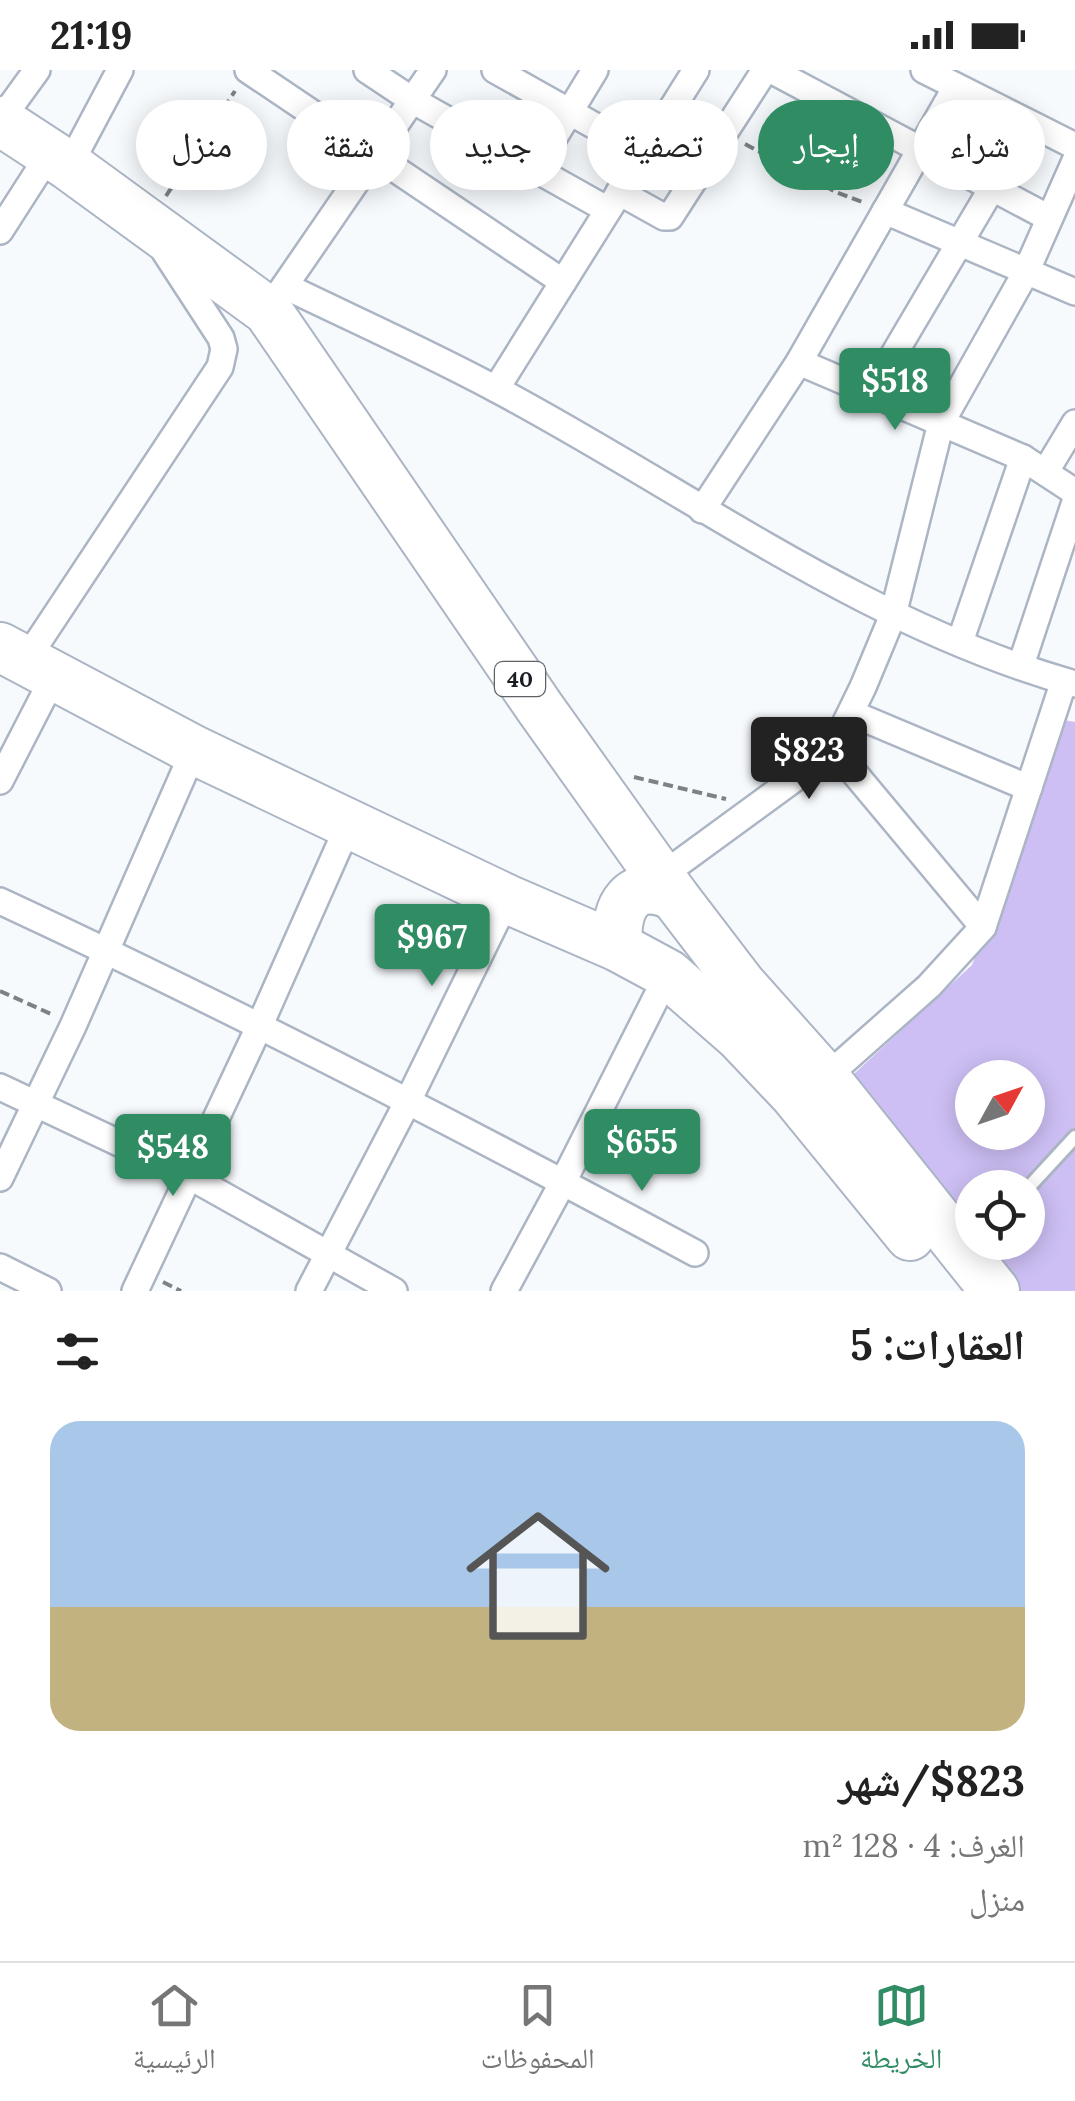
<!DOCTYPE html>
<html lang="ar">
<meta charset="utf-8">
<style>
:root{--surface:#fff;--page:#f2f2f2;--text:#222;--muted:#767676;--line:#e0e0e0;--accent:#308c63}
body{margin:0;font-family:Lora,"Noto Naskh Arabic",serif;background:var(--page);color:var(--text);direction:rtl;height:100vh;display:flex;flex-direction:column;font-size:38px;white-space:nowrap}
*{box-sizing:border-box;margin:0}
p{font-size:32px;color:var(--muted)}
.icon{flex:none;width:55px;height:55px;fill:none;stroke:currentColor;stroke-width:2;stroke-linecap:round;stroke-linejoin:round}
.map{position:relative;height:1221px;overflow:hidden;direction:ltr}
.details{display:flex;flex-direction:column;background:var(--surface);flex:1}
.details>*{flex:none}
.hud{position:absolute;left:30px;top:30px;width:1015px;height:90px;direction:rtl;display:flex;gap:20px}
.needle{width:65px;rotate:50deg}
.tools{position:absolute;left:955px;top:990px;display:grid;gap:20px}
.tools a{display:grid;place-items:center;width:90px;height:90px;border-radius:50%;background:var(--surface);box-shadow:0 5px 25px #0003;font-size:50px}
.price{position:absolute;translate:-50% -85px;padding:0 22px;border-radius:10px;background:var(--accent);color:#fff;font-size:32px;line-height:65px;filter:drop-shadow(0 2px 5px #0008)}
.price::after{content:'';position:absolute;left:50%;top:60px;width:30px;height:22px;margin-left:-15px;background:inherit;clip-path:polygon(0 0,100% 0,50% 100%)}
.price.on{background:#222;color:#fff}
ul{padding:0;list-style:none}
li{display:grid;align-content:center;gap:20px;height:530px;padding:0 50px}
li span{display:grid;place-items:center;height:310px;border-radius:30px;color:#555}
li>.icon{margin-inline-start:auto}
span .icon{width:180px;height:180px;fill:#fffc;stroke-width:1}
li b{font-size:42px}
h2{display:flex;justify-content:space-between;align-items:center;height:120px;padding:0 50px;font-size:42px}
.chip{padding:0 35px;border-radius:45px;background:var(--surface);box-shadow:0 5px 25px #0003;font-size:35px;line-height:90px}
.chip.on{background:var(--accent);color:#fff}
.status{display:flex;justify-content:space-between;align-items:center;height:70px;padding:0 50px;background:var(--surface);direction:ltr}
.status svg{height:28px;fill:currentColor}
.dock{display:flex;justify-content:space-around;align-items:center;height:140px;border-top:2px solid var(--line);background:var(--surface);font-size:28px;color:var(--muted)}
.dock a{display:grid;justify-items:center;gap:5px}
.dock .on{color:var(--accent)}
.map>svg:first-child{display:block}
</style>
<div class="status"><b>21:19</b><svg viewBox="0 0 49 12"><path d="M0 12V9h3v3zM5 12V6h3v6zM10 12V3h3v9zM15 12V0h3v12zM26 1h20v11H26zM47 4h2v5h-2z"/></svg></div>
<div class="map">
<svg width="1075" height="1221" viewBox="0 0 1075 1221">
<rect width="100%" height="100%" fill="#f7fafd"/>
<!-- green -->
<path fill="#cdbff4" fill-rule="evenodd" d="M1064,650L1075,652V1221H1018L977,1173L1028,1172V1118H972V1168L843,1014L972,895L1016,772ZM972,1008H1028V1062H972Z"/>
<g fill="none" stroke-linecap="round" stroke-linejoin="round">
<defs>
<polyline id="lane" points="1028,1118 1075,1067"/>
<g id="street">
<polyline points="248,0 563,212"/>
<polyline points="367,0 412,30 608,140"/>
<polyline points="495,0 643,83"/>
<polyline points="771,0 1049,148"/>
<polyline points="924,0 1075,76"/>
<polyline points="0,51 37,0"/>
<polyline points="69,96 120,0"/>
<polyline points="535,99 595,0"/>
<polyline points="619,122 664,147 670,147 765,0"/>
<polyline points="885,141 1075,222"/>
<polyline points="0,161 50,83"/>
<path d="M285,216C355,250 427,282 496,319C688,421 862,554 1075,614"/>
<polyline points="277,227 433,0"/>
<polyline points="799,292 1023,388 1075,422"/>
<polyline points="496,319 696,0"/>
<polyline points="871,323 992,118 1024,52"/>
<polyline points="1046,401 1075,353"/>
<polyline points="702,440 799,292 956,17"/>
<polyline points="960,572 1023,388"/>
<polyline points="26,590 220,297 224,279 221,268 165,182"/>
<polyline points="1021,595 1075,432"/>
<polyline points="851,643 1029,718"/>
<polyline points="831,675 983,857"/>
<polyline points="0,711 54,606"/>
<polyline points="660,807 801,704 842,660 863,617 893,545 941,353 1026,202 1075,91"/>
<path d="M0,831C235,940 467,1060 695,1183"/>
<polyline points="825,1008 929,916 983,857 1064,611"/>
<polyline points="0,1017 189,1106 394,1221"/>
<polyline points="0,1108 73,956 194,680"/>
<polyline points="0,1197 48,1221"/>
<polyline points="135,1221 259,957 349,754"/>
<polyline points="309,1221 407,1033 507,829"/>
<polyline points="504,1221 563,1112 668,904"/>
</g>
<g id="highway">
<polyline points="0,51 69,96 268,241 540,638 674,826 742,915 825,1008 995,1221"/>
<polyline points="0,577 194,680 507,829 618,877 668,904 740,967 794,1024 910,1166"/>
<path d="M618,877C614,837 631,806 674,826"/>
</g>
</defs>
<!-- lane casing -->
<use href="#lane" stroke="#abb5c4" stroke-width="18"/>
<!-- street casing -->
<use href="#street" stroke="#abb5c4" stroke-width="30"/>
<!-- highway casing -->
<use href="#highway" stroke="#abb5c4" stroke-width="52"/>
<!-- path -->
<g stroke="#7e8186" stroke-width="4" stroke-dasharray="10 5" stroke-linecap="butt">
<polyline points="745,74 836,122 862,132"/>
<polyline points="166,126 235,21"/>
<polyline points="634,707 726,729"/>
<polyline points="0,921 51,944"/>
<polyline points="163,1212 181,1221"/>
</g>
<!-- lane -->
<use href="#lane" stroke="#fff" stroke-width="12"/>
<!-- street -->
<use href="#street" stroke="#fff" stroke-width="25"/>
<!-- highway -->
<use href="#highway" stroke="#fff" stroke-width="48"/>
</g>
<g text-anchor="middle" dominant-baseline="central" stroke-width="8" stroke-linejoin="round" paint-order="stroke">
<!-- shield labels -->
<rect fill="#fff" stroke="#5e6165" stroke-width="2.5" x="495" y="592" width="50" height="34" rx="8"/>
<g font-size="22" font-weight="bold" fill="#191d23">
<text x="520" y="609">40</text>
</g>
</g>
</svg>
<div class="tools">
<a><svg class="needle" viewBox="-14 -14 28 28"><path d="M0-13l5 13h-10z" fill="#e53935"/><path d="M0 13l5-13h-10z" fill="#767676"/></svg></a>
<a><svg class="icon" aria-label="locate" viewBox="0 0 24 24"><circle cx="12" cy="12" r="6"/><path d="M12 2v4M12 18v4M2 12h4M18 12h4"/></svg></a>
</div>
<b class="price" style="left:895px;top:363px">$518</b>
<b class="price on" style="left:809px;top:732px">$823</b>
<b class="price" style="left:432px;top:919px">$967</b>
<b class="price" style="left:642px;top:1124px">$655</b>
<b class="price" style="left:173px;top:1129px">$548</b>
<div class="hud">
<a class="chip">شراء</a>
<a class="chip on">إيجار</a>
<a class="chip">تصفية</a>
<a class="chip">جديد</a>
<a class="chip">شقة</a>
<a class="chip">منزل</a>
</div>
</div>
<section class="details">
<h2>العقارات: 5<svg class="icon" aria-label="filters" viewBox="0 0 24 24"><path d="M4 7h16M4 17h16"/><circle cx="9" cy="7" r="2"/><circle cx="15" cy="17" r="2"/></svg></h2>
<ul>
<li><span style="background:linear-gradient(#a9c7e8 60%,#c2b280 0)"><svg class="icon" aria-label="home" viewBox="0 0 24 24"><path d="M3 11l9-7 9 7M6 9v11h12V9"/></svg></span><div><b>$823/شهر</b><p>الغرف: 4 · 128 m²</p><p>منزل</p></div></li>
</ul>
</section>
<nav class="dock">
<a class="on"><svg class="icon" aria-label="map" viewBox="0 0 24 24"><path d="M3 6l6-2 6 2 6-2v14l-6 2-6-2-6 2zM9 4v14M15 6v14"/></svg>الخريطة</a>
<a><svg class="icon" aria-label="saved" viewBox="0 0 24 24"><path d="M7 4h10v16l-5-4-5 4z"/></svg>المحفوظات</a>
<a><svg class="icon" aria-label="home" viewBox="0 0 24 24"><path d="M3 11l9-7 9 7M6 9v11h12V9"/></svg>الرئيسية</a>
</nav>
